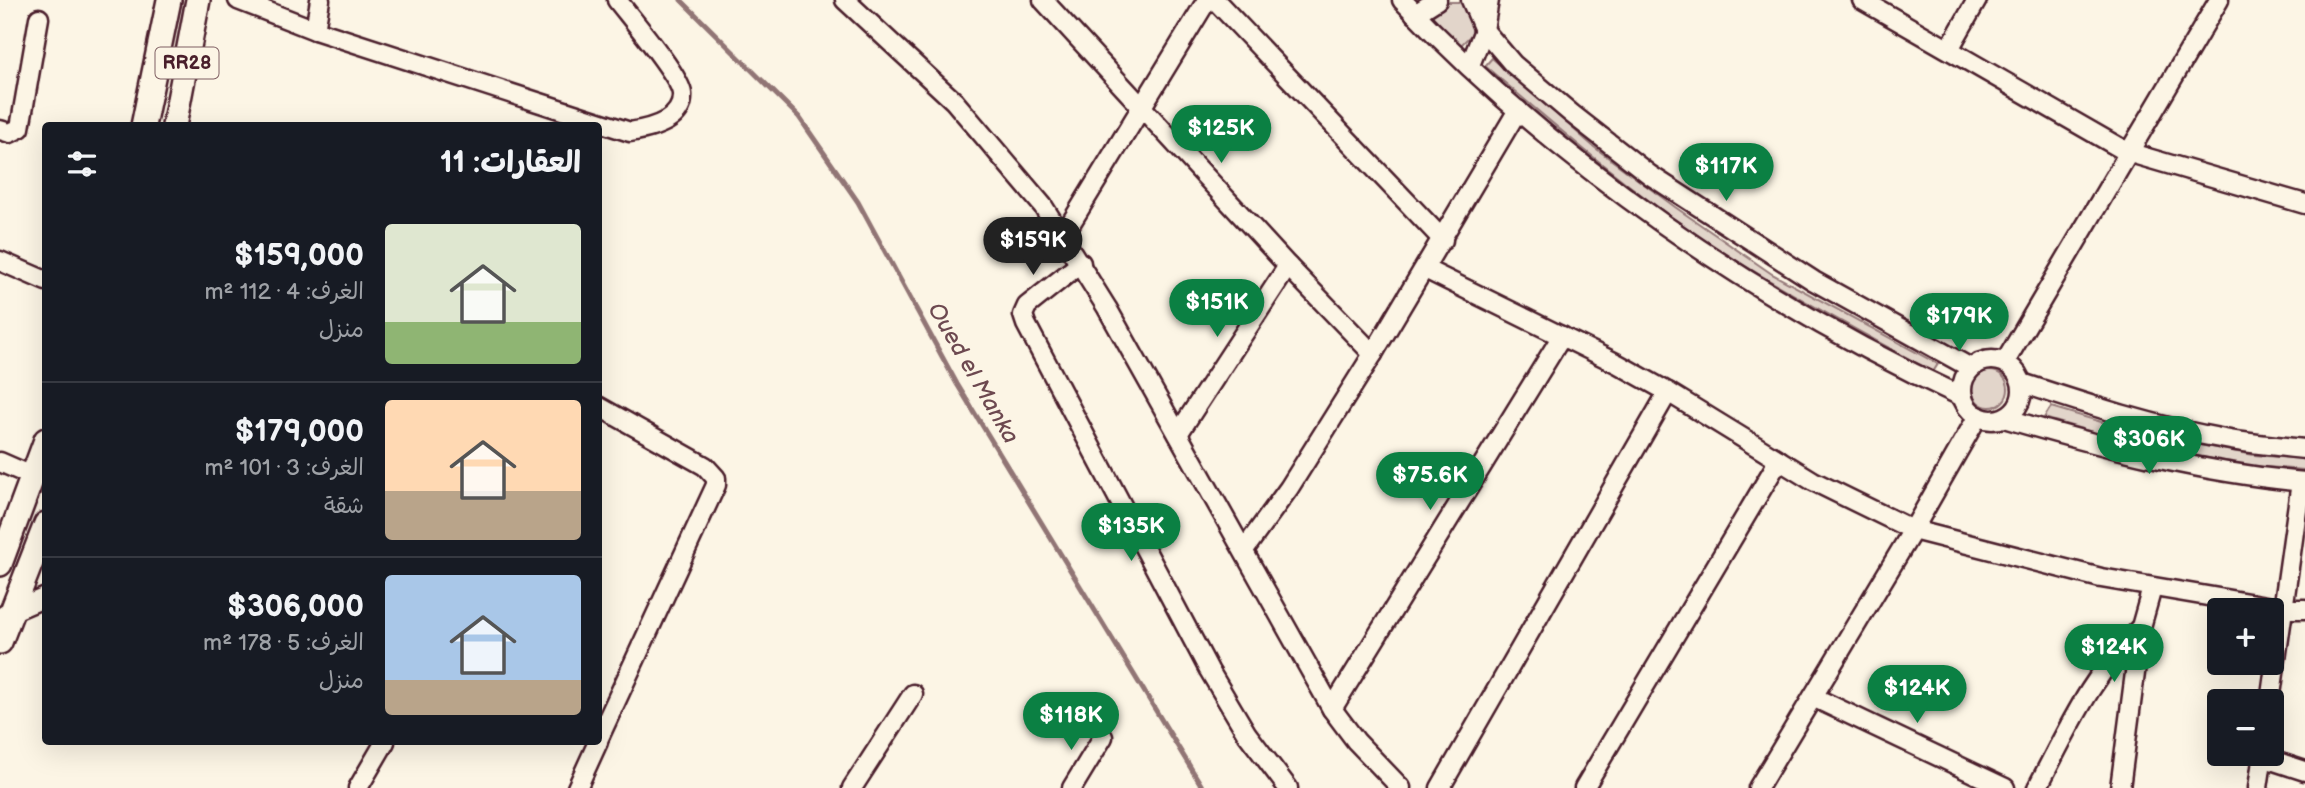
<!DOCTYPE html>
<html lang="ar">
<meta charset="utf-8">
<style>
:root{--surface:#171b24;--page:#20242c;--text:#f1f3f6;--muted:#9ea1a6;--line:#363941;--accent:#0b8043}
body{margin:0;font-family:"Balsamiq Sans","Playpen Sans Arabic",sans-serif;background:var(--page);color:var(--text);direction:rtl;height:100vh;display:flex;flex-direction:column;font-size:26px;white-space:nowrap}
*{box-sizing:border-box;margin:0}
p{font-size:23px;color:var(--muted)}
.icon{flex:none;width:38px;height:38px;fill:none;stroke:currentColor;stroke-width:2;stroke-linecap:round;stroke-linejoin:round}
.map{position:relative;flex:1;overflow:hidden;direction:ltr}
.panel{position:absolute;left:42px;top:122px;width:560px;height:623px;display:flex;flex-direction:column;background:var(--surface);border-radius:7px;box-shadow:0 7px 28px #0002;direction:rtl}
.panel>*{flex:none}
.fabs{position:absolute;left:2207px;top:598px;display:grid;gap:14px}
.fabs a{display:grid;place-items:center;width:77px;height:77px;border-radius:7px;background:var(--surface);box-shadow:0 7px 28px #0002;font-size:35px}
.price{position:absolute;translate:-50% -60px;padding:0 16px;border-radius:24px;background:var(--accent);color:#fff;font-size:23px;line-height:46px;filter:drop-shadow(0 2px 4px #0008)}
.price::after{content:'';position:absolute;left:50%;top:42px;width:21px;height:16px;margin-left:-10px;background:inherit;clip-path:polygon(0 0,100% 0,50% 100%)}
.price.on{background:#222;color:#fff}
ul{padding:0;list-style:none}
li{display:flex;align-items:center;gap:21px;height:175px;padding:0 21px}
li+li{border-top:2px solid var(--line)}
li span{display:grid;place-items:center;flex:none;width:196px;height:140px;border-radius:7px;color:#555}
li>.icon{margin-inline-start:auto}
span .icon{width:84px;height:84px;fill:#fffc;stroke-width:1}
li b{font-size:30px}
h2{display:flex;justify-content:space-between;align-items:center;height:84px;padding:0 21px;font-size:30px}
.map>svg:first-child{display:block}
</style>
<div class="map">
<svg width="2305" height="788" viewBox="0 0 2305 788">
<rect width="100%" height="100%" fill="#fcf5e5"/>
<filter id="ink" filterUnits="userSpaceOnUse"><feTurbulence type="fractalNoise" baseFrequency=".0143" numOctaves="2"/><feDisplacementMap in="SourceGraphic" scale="14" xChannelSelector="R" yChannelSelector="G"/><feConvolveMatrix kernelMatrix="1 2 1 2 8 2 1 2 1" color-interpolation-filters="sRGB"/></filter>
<g filter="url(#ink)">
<!-- green -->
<g fill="#e2d5ca" stroke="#967a7a" stroke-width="2">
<polygon points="1448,2 1459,2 1467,7 1474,26 1471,35 1461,45 1431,15"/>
<path d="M1492,58L1594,147L1675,207L1772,274L1938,364L1933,372C1843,322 1751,275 1667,214C1604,168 1545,117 1485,66Z"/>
<circle cx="1990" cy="389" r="18"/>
<polygon points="2051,407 2145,435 2254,455 2305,459 2305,470 2253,466 2144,447 2044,418"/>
</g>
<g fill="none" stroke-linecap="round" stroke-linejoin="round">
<!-- stream -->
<polyline stroke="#917474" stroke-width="5" points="681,0 799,117 858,202 957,384 1203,788"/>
<defs>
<g id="minor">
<path d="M238,0L315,30L630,132C649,129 684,121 682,94C681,77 630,17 617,0"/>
<polyline points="845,0 954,101 1043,206 1107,308 1332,709 1356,741 1401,788"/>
<polyline points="1043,0 1288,266 1373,354"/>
<polyline points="1215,0 1443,240"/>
<path d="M1402,0C1557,164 1758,302 1963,397"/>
<polyline points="1471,0 1484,30 1513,64 1572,114 1650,175 1814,281 1971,368"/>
<polyline points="1862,0 2127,152 2305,204"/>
<polyline points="1415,14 1437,0"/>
<polyline points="315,30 320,0"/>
<polyline points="1949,49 1977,0"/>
<polyline points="1470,65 1484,30 1489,0"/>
<polyline points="0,130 10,133 20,128 39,18"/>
<polyline points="1063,236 1207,0"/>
<polyline points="0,261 46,281"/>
<polyline points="1081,263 1027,306 1023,315 1026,324 1209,670 1247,734 1288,788"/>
<polyline points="1425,269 1618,364 1668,392 1813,481 1913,530 2101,578 2284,609 2305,609"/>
<circle cx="1992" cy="390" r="30"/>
<polyline points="2005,362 2219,0"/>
<path d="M2022,383C2089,405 2156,427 2225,439C2251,444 2278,446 2305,449"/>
<polyline points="598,406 705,466 716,478 716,485 598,740"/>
<path d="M2004,418C2102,447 2203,473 2305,482"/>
<polyline points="1178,434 1288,266"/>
<polyline points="0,462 32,476"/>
<polyline points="1244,550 1289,488 1373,354 1518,110"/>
<polyline points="4,615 46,597"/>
<polyline points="1813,697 2005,788"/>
<polyline points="2270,702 2301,482"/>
<polyline points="1332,709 1562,336"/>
<polyline points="2262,757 2305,771"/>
<polyline points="358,788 385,742"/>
<polyline points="577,788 598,742"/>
<polyline points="852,788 913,694"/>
<polyline points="1072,788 1103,737"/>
<polyline points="1440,788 1668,392"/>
<polyline points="1584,788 1779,460"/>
<polyline points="1758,788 1913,530 1978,416"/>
<path d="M2037,788C2067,731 2093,672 2141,627"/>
<polyline points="2120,788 2141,627 2152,588"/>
<polyline points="2258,788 2263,754"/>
</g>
<g id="major">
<polyline points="143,126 169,0"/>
<polyline points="174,126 198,0"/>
<polyline points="0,564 46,440"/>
<polyline points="0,642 46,524"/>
</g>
</defs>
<!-- minor casing -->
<use href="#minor" stroke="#4a1f2b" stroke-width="23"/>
<!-- major casing -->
<use href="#major" stroke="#4a1f2b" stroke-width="28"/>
<!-- minor -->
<use href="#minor" stroke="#fcf5e5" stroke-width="18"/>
<!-- major -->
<use href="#major" stroke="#fcf5e5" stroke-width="23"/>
</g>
</g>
<g text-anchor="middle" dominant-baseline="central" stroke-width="5" stroke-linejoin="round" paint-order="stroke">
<!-- shield labels -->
<rect fill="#fcf5e5" stroke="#7f5f63" stroke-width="2" x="155.5" y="47.5" width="63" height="31" rx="5"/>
<g font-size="19" font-weight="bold" fill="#4a1f2b">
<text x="187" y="63">RR28</text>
</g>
<!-- water labels -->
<g font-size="23" font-style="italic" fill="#6d4950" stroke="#fcf5e5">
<text transform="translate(973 373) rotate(60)">Oued el Manka</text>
</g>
</g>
</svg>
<div class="fabs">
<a>+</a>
<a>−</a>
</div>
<b class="price" style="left:1221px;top:165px">$125K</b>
<b class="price" style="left:1726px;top:203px">$117K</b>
<b class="price on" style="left:1033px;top:277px">$159K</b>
<b class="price" style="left:1217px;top:339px">$151K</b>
<b class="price" style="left:1959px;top:353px">$179K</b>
<b class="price" style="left:2149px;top:476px">$306K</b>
<b class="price" style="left:1430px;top:512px">$75.6K</b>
<b class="price" style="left:1131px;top:563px">$135K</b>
<b class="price" style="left:2114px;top:684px">$124K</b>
<b class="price" style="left:1917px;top:725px">$124K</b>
<b class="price" style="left:1071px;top:752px">$118K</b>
<section class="panel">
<h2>العقارات: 11<svg class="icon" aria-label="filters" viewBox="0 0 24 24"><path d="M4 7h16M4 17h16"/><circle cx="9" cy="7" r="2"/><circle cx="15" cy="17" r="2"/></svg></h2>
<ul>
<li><span style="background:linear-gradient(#dfe7d0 70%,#8fb573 0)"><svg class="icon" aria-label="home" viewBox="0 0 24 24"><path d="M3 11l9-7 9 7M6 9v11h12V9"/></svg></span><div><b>$159,000</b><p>الغرف: 4 · 112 m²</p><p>منزل</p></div></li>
<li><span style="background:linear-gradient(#ffd9b3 65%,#b9a48a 0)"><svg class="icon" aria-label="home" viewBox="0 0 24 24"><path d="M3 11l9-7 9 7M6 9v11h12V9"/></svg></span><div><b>$179,000</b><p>الغرف: 3 · 101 m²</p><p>شقة</p></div></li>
<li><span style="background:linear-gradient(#a9c7e8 75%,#b9a48a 0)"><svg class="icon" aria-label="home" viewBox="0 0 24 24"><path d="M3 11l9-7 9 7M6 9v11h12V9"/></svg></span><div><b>$306,000</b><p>الغرف: 5 · 178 m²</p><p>منزل</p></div></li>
</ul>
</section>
</div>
